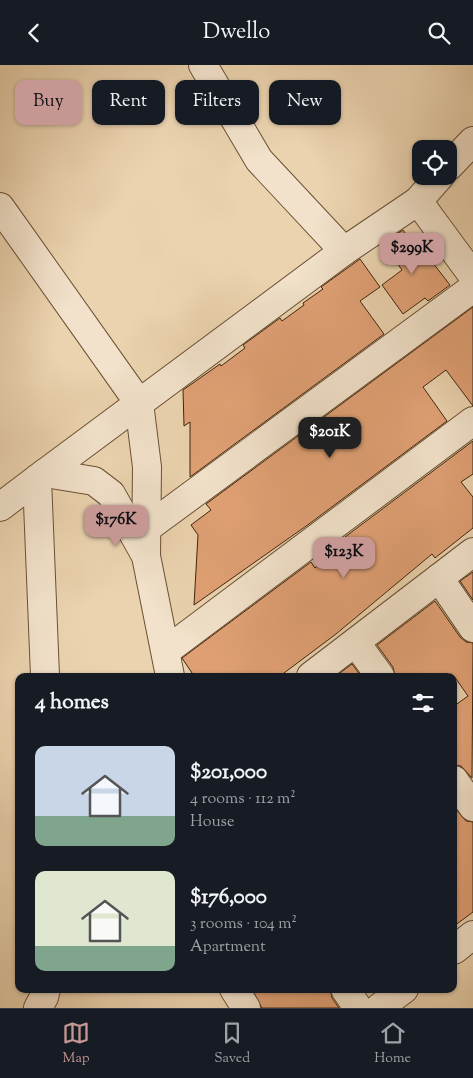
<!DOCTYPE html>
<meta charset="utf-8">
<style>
:root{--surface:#171b24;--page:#20242c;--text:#f1f3f6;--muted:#9ea1a6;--line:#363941;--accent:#c59692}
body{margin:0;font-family:"Sorts Mill Goudy",serif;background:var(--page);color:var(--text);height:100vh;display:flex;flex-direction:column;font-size:19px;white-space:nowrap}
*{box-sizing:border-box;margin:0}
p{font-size:16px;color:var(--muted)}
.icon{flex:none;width:28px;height:28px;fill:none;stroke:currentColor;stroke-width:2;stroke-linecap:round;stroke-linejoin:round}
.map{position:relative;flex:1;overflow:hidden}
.panel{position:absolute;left:15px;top:608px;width:442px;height:320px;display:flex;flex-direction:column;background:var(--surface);border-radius:10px;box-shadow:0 1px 4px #0004}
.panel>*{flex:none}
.hud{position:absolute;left:15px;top:15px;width:444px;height:45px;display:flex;gap:10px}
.controls{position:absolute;left:412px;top:75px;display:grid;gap:10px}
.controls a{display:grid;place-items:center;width:45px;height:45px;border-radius:10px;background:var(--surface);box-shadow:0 1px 4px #0004;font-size:25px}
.price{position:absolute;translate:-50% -42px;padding:0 11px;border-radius:10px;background:var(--accent);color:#111;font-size:16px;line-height:32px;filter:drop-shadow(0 1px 2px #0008)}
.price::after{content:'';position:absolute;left:50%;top:30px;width:15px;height:11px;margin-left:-8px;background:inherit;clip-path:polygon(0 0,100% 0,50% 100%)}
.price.on{background:#222;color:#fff}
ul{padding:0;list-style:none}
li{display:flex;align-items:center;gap:15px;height:125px;padding:0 20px}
li span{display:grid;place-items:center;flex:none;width:140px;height:100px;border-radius:10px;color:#555}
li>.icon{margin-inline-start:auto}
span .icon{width:60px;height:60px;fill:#fffc;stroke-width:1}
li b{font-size:21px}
h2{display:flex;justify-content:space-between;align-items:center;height:60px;padding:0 20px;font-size:21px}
.pill{padding:0 18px;border-radius:10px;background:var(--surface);box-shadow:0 1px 4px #0004;font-size:18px;line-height:45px}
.pill.on{background:var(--accent);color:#111}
header{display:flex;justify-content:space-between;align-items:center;height:65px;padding:0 20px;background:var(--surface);font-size:22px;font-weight:600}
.tabs{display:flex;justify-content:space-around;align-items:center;height:70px;border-top:1px solid var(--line);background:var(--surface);font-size:14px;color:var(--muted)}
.tabs a{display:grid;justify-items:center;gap:2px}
.tabs .on{color:var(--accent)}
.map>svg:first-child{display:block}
</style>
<header><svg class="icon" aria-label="back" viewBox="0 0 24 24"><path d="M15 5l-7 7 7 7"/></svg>Dwello<svg class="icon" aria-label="search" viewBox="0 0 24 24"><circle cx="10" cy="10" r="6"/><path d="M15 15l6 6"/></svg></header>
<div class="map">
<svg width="473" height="943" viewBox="0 0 473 943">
<rect width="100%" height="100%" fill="#ebd3af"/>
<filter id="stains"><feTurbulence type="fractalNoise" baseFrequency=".004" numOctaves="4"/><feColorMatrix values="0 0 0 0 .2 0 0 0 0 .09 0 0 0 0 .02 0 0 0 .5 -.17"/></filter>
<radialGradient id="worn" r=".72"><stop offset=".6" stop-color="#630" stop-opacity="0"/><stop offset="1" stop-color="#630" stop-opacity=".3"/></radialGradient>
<!-- building -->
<g fill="#e0a074" stroke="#3f250b">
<polygon points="403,165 422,192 426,189 450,220 428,236 425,233 403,249 382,220 402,205 383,178"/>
<polygon points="360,194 380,222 360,236 384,269 190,412 190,357 184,361 183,325 220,299 221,301 245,283 243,280 280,253 282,256 304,240 303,238 323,224 321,222"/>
<polygon points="473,242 473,341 446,305 423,322 447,356 309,459 194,540 198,470 191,460 211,445 206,439"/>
<polygon points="473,376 473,409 461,417 473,432 473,463 435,493 432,489 336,569 280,611 194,611 182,593 311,497 315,503 337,486 333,481"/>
<polygon points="473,507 473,535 460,516"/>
<polygon points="435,536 460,572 466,577 473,578 472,713 461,701 454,700 454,641 468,631 454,611 451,609 447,611 395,611 393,602 377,580"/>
<polygon points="352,599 361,611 336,611"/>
<polygon points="454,742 466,756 473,757 473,847 454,861"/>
<polygon points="252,924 330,924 332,933 339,943 262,943"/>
</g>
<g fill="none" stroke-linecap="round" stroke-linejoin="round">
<defs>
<g id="minor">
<polyline points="203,0 259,95 344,186"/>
<polyline points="449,101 473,76"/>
<polyline points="418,136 440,111"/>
<polyline points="0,142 139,338 147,402 146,491"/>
<polyline points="45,408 344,186 418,136 473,211"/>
<polyline points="37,414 45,611"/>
<polyline points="0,442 45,408 94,416 111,429 146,491 170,611"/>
<polyline points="147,463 473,223"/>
<polyline points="439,513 473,563"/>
<polyline points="356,578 380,611"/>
<polyline points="166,586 473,356"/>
<polyline points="311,611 473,487"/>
<polyline points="454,715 473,742"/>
<polyline points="454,885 473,870"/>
<polyline points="234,924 246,943"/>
<polyline points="345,924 358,943"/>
<polyline points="38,943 44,932 46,924"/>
<polyline points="379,943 404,924"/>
</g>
</defs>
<!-- minor casing -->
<use href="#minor" stroke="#6a5034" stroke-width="30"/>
<!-- minor -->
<use href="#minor" stroke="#f2e2cb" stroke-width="28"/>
</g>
<rect width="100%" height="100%" filter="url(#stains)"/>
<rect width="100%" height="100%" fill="url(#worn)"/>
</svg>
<div class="controls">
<a><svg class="icon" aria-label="locate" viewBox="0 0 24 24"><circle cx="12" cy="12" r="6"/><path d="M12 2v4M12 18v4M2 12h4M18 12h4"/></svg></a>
</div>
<b class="price" style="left:412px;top:210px">$299K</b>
<b class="price on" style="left:330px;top:394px">$201K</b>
<b class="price" style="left:116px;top:482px">$176K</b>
<b class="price" style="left:344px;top:514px">$123K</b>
<div class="hud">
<a class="pill on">Buy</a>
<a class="pill">Rent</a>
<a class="pill">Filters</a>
<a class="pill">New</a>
</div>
<section class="panel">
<h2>4 homes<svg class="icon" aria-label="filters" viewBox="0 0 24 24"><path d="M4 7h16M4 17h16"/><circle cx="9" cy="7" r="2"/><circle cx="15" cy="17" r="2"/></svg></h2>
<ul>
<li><span style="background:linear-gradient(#c9d6e8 70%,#7fa58c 0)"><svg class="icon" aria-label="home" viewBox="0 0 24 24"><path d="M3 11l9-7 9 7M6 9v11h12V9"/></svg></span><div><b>$201,000</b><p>4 rooms · 112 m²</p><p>House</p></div></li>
<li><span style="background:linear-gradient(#dfe7d0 75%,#7fa58c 0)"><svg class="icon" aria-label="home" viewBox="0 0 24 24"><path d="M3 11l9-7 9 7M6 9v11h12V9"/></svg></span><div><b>$176,000</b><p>3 rooms · 104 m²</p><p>Apartment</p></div></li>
</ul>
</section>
</div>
<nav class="tabs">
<a class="on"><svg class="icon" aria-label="map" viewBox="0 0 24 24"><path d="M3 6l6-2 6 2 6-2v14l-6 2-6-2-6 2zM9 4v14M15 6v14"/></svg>Map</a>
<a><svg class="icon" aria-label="saved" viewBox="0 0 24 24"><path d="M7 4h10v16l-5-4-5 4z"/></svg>Saved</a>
<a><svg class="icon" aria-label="home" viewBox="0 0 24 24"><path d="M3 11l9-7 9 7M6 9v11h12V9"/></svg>Home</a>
</nav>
